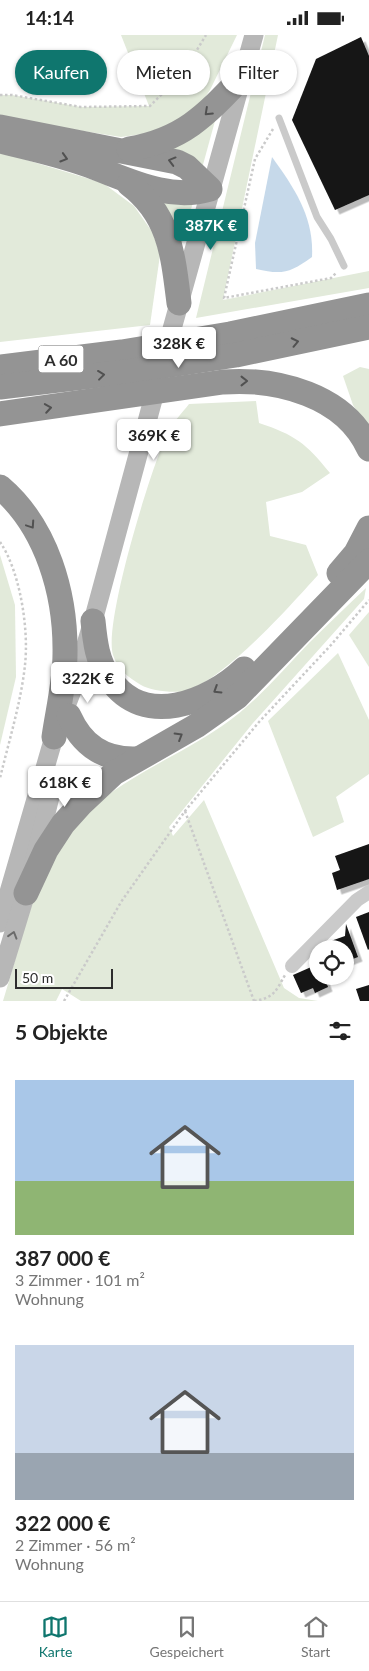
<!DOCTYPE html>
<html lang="de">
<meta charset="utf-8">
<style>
:root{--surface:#fff;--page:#f6f6f6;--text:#222;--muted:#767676;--line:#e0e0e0;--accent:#0f766e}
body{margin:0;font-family:Lato,sans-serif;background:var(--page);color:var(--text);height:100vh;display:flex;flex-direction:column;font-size:19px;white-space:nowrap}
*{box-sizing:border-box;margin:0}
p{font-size:16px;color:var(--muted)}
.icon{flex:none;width:28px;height:28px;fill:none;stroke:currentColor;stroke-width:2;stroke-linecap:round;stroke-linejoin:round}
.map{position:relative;height:966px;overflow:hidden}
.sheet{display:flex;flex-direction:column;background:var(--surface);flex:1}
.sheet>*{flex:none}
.hud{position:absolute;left:15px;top:15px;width:340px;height:45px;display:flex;gap:10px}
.buttons{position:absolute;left:309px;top:905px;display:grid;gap:10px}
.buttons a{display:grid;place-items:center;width:45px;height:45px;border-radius:50%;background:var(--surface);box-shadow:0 1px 4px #0004;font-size:25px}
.scale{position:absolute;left:15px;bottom:12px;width:98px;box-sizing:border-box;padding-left:5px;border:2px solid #2d2d2d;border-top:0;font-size:14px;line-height:18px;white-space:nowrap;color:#2d2d2d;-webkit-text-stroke:4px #fff;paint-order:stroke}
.price{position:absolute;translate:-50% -42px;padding:0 11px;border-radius:5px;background:#fff;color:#222;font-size:16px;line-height:32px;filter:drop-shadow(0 1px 2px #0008)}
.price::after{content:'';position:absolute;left:50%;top:30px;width:15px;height:11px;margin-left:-8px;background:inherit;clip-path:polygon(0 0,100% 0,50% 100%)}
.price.selected{background:var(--accent);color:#fff}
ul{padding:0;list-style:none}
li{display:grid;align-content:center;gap:10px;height:265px;padding:0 15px}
li span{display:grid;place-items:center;height:155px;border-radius:0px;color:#555}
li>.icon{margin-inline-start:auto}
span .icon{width:90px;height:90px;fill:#fffc;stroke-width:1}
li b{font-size:21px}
h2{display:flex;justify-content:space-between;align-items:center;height:60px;padding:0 15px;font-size:21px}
.pill{padding:0 18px;border-radius:22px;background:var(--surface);box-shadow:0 1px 4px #0004;font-size:18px;line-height:45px}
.pill.selected{background:var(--accent);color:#fff}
.status{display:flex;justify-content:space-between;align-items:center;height:35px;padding:0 25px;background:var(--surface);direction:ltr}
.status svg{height:14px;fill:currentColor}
.menu{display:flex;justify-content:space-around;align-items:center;height:70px;border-top:1px solid var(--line);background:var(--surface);font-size:14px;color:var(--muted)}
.menu a{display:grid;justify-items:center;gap:2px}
.menu .selected{color:var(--accent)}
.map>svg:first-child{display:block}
</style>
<div class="status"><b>14:14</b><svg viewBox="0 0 49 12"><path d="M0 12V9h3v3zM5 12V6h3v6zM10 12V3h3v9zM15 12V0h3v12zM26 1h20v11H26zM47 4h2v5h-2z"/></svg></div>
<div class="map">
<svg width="369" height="966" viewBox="0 0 369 966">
<defs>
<filter id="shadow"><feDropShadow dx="4.5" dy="4.5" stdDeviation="0" flood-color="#0004"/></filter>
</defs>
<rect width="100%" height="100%" fill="#fff"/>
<!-- green -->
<g fill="#e2eada">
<polygon points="121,0 237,0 210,55 196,76 163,96 121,102 0,83 0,60 12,60 81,72 149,71"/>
<polygon points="265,0 278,0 223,265 369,236 369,253 196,283"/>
<polygon points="218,75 201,137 152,117"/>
<polygon points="0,117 103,148 134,171 153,198 160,220 150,290 0,307"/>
<polygon points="156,160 193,167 178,223"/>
<polygon points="360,332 369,334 369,395 353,370 343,341"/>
<path d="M256,366L259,388C295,400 306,408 330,438L302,457L266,467L270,501L306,510L318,540C289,572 227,642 188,655C177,659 151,656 141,650C128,642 118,635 113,620C103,588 152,430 168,397C173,387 182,378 189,369Z"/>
<polygon points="0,520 15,570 16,642 0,710"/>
<path d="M366,553L364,564L253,688L169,792L173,801L204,765L284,953L299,963L318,966H81L62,954L56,966H3C19,916 30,859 57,813C93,753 167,729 222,691C256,668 281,637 309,608C328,589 347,571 366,553Z"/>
<polygon points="369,577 369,632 349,600"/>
<polygon points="338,618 369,685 369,739 336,762 344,787 313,802 268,686"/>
</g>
<!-- water -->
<path fill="#c6d9ea" d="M272,122C295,154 314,182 312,222C290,238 282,240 256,234L255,208Z"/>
<!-- building -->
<g fill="#141414" filter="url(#shadow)">
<polygon points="361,2 369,21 369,160 335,175 292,85 316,24"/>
<polygon points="369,809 369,844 337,855 332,838 340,835 335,821"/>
<polygon points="369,877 369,914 368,915 356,882"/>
<polygon points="346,889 358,922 345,927 345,914 321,914 328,907 345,901"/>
<polygon points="318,929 318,941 324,941 328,952 315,958 313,953 301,958 293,940"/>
<polygon points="369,950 369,966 360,966 356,954"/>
</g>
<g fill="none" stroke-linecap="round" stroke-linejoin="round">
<!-- path -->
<g stroke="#cacaca" stroke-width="2.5" stroke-dasharray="2.5 2.5" stroke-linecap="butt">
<polyline points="0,60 12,60 81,72 150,71 183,38 206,0"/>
<polyline points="273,94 255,124 224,263 331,243 337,237"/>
<path d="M0,507C20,536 29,594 25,630C21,667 9,706 0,743"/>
<polyline points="185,776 254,966"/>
<polyline points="64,966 121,867 185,776 259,687 331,610 369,565"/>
<path d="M254,966C274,963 276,956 285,940"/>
</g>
<!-- lane -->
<polyline stroke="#cacaca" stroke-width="7" points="279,83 317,182 331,204 344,231"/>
<!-- street -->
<polyline stroke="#cacaca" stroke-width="14" points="292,931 357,865 369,857"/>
<!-- secondary -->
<g stroke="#b7b7b7" stroke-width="19">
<polyline points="165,319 254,0"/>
<polyline points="0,888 54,702 73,653 93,586 158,346"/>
<polyline points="0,943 26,858 55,742"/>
</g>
<!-- highway -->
<g stroke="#949494" stroke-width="25">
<path d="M0,92L177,127L187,132L210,154C167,167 125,143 85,129C57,119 29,113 0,106"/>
<path d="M129,114C183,105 206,80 242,42"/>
<path d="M129,149C170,180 173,220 179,268"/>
<polyline points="0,332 122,317 230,299 369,270"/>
<polyline points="0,352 125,337 236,320 369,292"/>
<path d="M0,379L223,347C277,343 345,360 369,414"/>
<path d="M0,452C47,492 66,559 65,619C65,646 58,675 54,702"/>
<polyline points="339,538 356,518 369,493"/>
<path d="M93,586C95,606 97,627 110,644C144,694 209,667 244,634"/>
<path d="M69,681C82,710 103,725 136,724"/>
<polyline points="26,858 46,815 63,789 81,769 114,738 196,691 237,662 369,526"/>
</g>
</g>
<!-- one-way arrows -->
<defs><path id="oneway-chevron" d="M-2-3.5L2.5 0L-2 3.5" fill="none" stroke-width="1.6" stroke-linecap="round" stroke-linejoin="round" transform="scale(1.25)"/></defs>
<g stroke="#515151">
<use href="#oneway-chevron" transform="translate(208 77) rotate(137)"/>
<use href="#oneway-chevron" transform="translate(64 123) rotate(17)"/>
<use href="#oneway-chevron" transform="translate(172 126) rotate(-165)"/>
<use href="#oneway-chevron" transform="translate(295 307) rotate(-12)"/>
<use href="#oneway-chevron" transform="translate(101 340) rotate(-7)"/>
<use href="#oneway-chevron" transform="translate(244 346)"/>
<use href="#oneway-chevron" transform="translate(48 373) rotate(-9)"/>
<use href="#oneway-chevron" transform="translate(31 490) rotate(56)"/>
<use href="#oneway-chevron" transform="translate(217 655) rotate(148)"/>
<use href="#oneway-chevron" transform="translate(179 701) rotate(-31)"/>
</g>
<use stroke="#6b6b6b" href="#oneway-chevron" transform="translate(13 900) rotate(-73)"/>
<g text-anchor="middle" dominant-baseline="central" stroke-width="5" stroke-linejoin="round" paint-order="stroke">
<!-- shield labels -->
<rect fill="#fff" stroke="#6c6c6c" stroke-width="1" x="38.5" y="310.5" width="45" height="27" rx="4"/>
<g font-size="16" font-weight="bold" fill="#2d2d2d">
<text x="61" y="324">A 60</text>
</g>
</g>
</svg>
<div class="buttons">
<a><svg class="icon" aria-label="locate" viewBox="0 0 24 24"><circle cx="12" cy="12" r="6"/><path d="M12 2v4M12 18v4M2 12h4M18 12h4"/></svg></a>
</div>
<div class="scale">50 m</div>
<b class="price selected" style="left:211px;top:216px">387K €</b>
<b class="price" style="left:179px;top:334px">328K €</b>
<b class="price" style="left:154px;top:426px">369K €</b>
<b class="price" style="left:88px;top:669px">322K €</b>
<b class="price" style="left:65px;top:773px">618K €</b>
<div class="hud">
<a class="pill selected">Kaufen</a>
<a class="pill">Mieten</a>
<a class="pill">Filter</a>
</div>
</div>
<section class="sheet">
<h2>5 Objekte<svg class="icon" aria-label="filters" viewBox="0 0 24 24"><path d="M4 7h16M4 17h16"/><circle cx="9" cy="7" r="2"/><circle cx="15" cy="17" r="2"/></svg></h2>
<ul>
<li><span style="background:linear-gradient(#a9c7e8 65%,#8fb573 0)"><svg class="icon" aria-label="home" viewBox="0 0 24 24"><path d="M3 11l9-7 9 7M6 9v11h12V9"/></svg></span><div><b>387 000 €</b><p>3 Zimmer · 101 m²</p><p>Wohnung</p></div></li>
<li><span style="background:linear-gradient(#c9d6e8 70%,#9aa5b1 0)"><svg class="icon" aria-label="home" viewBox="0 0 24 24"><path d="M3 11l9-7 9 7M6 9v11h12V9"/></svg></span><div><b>322 000 €</b><p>2 Zimmer · 56 m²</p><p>Wohnung</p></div></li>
</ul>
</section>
<nav class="menu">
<a class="selected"><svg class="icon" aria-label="map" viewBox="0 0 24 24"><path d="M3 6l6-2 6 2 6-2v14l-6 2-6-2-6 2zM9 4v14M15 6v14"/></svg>Karte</a>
<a><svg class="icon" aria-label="saved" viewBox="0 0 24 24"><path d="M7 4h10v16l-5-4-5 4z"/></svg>Gespeichert</a>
<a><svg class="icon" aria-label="home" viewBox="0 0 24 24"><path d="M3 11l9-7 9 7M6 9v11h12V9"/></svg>Start</a>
</nav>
